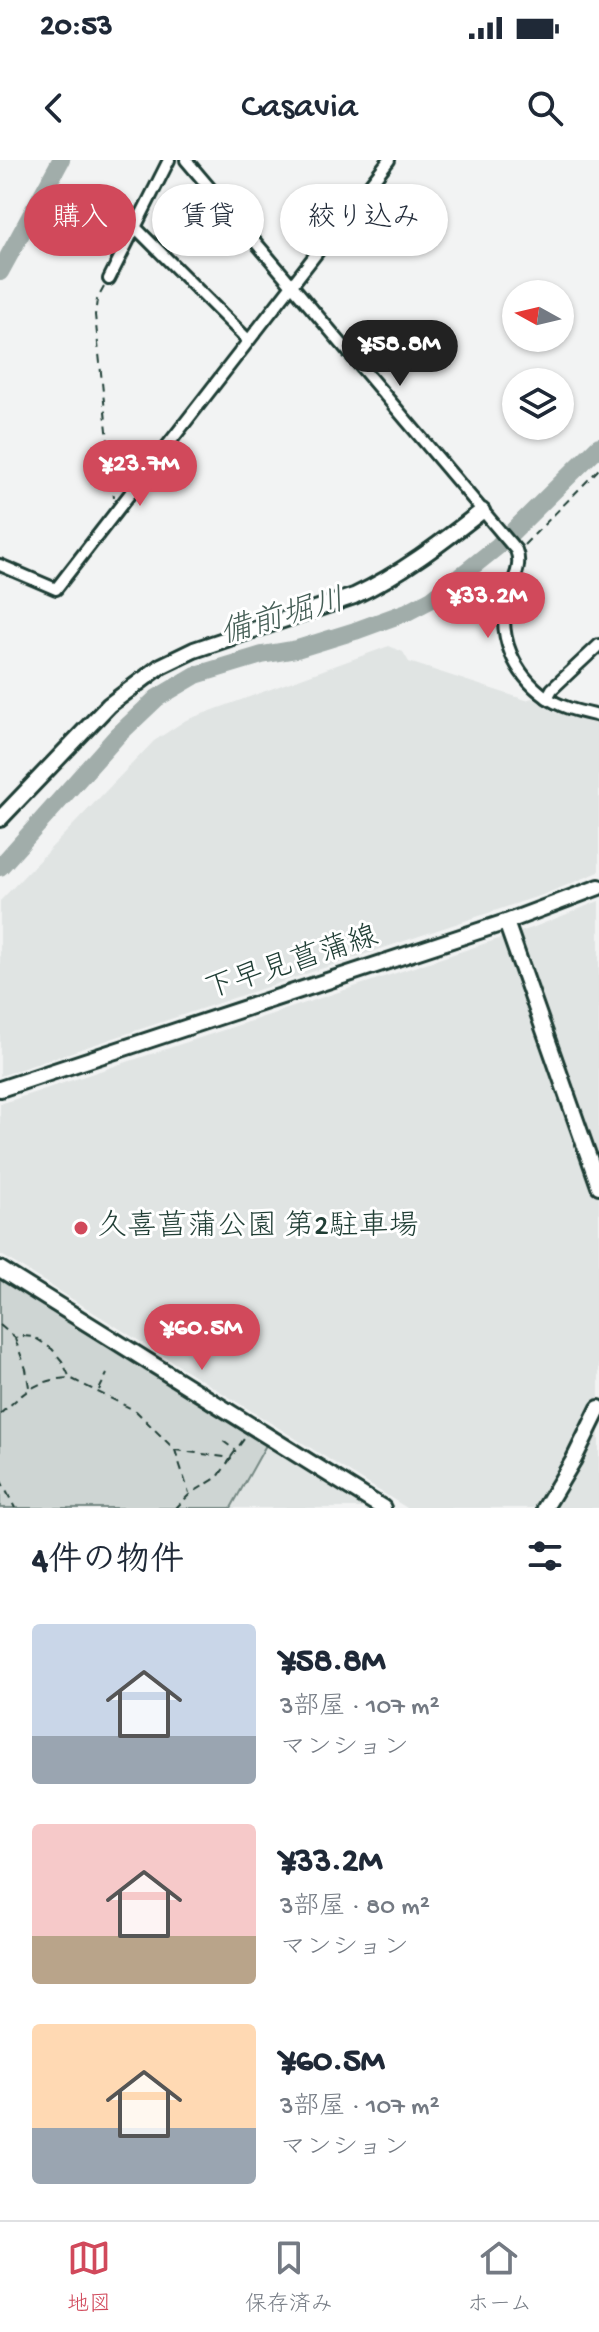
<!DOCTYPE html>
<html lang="ja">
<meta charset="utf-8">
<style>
:root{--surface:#fff;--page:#f6f6f7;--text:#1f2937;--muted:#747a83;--line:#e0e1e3;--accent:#d1495b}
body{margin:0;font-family:"Gochi Hand","Klee One",sans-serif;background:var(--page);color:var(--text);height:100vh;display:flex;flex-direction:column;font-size:30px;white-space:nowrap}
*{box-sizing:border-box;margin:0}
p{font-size:26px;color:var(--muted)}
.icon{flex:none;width:44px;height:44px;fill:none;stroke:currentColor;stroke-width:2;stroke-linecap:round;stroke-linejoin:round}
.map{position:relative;height:1348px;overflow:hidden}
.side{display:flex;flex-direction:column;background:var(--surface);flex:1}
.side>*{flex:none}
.banner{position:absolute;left:24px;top:24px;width:552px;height:72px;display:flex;gap:16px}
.needle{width:52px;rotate:278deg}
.controls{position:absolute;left:502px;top:120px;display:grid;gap:16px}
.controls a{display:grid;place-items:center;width:72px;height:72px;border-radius:50%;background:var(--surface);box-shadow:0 2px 6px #0004;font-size:40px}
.price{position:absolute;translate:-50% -68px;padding:0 18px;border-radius:28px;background:var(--accent);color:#fff;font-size:26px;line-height:52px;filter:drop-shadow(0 2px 4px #0008)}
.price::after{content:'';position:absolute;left:50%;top:48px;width:24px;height:18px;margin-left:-12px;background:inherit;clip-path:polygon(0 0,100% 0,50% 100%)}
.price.on{background:#222;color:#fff}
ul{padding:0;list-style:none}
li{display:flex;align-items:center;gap:24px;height:200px;padding:0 32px}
li span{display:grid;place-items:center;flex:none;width:224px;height:160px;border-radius:8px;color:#555}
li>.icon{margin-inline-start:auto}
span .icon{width:96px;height:96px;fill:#fffc;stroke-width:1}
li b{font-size:34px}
h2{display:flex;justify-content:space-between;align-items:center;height:96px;padding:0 32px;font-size:34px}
.tag{padding:0 28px;border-radius:36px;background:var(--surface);box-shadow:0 2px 6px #0004;font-size:28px;line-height:72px}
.tag.on{background:var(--accent);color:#fff}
.status{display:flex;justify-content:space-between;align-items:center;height:56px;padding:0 40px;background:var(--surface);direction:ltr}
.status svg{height:22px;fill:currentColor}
header{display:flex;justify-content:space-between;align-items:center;height:104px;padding:0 32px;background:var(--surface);font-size:36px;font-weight:600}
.tabs{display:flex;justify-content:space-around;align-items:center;height:112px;border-top:2px solid var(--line);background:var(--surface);font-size:22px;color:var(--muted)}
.tabs a{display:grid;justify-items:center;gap:4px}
.tabs .on{color:var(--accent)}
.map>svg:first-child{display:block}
</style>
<div class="status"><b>20:53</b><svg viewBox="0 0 49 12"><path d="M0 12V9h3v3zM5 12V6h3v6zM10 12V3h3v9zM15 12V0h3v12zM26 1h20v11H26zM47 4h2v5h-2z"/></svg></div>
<header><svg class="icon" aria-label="back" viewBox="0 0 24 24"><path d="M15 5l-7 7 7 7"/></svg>Casavia<svg class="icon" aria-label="search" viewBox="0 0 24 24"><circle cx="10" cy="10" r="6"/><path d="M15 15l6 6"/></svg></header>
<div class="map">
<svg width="599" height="1348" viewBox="0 0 599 1348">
<rect width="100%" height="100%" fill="#f2f3f3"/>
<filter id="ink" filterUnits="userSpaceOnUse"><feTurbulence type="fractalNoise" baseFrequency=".0125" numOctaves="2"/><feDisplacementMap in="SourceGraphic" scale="16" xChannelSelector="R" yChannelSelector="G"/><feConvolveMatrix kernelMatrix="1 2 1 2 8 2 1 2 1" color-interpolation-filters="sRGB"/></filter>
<g filter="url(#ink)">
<!-- built -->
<g fill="#e0e4e3">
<polygon points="389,486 403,492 409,502 526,540 532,538 554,552 599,565 599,712 545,734 0,916 0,741 154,581 186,560"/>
<polygon points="599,741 599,1348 407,1348 0,1094 0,944 532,768"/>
<polygon points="266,1285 367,1348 231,1348"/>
</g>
<!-- green -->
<polygon fill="#ced5d3" stroke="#768984" stroke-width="2" points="0,1118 266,1285 231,1348 0,1348"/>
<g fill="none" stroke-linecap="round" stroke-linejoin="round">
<!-- river -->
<g stroke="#a1adaa" stroke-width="18">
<polyline points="0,112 61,0"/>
<polyline points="0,707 117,576 157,538 196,515 262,495 297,489 355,471 407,452 432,439 498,386 599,286"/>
</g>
<defs>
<g id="minor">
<path d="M186,0L516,390C523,407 512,422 507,438C497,476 514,514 546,537C561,548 582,552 599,556"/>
<polyline points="135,67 248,180"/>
<polyline points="109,119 169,0"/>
<polyline points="0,405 56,429 389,0"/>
<polyline points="547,538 552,529 599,485"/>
</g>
<g id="tertiary">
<path d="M0,659L109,545L161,506L194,490L354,436C401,414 441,383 482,351"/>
<polyline points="506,762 599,1026"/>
<polyline points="0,1109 383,1348"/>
<polyline points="545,1348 573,1301 599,1248"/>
</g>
<polyline id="secondary" points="0,929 506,762 599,727"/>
</defs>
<!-- minor casing -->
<use href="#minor" stroke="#1f3d34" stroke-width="16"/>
<!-- tertiary casing -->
<use href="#tertiary" stroke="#1f3d34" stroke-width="20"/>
<!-- secondary casing -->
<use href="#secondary" stroke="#1f3d34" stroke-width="20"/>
<!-- path -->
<g stroke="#1f3d34" stroke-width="2" stroke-dasharray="8 6" stroke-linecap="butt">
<polyline points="104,127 97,140 95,155 114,338"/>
<polyline points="524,385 599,309"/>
<polyline points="0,1165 15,1178 23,1176 34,1177 52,1189 62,1201 70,1218 136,1251 175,1290 231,1298 218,1317 190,1334 176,1348"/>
<polyline points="15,1179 26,1209 29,1227"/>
<polyline points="99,1230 107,1214"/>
<path d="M0,1254C24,1233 35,1220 69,1218"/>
<polyline points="223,1281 235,1290"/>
<polyline points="175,1290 189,1333"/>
<polyline points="231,1297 244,1279"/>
<polyline points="0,1319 15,1348"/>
</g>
<!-- minor -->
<use href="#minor" stroke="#fff" stroke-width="10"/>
<!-- tertiary -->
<use href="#tertiary" stroke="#fff" stroke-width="14"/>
<!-- secondary -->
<use href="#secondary" stroke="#fff" stroke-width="14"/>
</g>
</g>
<!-- markers -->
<circle fill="#d1495b" stroke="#fff" stroke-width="3" cx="81" cy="1068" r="8"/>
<g text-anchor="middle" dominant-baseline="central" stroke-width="6" stroke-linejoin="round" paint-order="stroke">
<!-- street labels -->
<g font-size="30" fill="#1f3d34" stroke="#fff">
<text transform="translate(292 805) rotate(-18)">下早見菖蒲線</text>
</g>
<!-- poi labels -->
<g font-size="30" fill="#1f3d34" stroke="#fff" text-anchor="start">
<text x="97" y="1068">久喜菖蒲公園 第2駐車場</text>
</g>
<!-- water labels -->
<g font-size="32" font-style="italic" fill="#465f57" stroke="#fff">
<text transform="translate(283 459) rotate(-16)">備前堀川</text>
</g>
</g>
</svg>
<div class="controls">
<a><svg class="needle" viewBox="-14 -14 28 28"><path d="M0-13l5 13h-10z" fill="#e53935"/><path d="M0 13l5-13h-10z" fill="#747a83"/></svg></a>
<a><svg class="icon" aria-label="layers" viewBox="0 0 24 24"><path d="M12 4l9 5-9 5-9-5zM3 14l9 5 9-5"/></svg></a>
</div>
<b class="price on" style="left:400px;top:228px">¥58.8M</b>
<b class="price" style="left:140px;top:348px">¥23.7M</b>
<b class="price" style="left:488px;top:480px">¥33.2M</b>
<b class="price" style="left:202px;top:1212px">¥60.5M</b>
<div class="banner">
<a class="tag on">購入</a>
<a class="tag">賃貸</a>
<a class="tag">絞り込み</a>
</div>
</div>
<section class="side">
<h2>4件の物件<svg class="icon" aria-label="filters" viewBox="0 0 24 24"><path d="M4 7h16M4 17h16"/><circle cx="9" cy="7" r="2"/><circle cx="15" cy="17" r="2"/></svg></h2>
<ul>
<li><span style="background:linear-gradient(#c9d6e8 70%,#9aa5b1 0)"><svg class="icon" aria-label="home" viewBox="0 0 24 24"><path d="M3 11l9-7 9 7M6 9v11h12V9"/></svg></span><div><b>¥58.8M</b><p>3部屋 · 107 m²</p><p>マンション</p></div></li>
<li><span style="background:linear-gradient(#f6c9c9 70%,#b9a48a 0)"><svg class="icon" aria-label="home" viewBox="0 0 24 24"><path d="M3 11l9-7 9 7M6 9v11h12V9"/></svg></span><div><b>¥33.2M</b><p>3部屋 · 80 m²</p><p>マンション</p></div></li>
<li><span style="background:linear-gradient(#ffd9b3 65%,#9aa5b1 0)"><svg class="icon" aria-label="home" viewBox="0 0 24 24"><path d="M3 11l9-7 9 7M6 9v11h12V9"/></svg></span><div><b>¥60.5M</b><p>3部屋 · 107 m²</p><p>マンション</p></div></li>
</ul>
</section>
<nav class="tabs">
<a class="on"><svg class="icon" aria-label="map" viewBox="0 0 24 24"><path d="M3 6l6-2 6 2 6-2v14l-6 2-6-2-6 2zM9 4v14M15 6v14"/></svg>地図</a>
<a><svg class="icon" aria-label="saved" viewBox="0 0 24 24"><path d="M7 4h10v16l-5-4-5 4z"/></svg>保存済み</a>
<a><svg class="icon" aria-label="home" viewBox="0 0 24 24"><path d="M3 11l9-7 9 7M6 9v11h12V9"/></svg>ホーム</a>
</nav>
